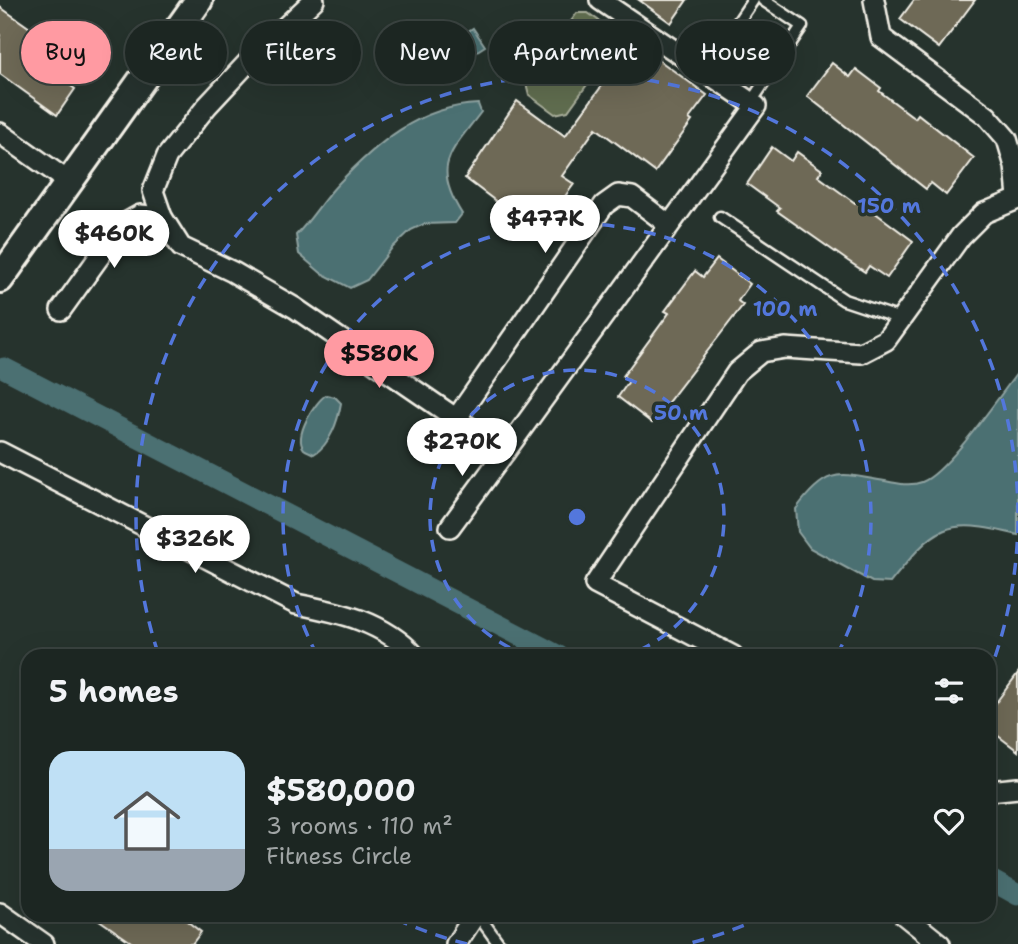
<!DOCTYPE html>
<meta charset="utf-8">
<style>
:root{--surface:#1c2622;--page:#252e2a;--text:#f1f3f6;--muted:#a0a5a5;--line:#3a4340;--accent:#ff9aa2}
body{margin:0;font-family:"Shantell Sans",sans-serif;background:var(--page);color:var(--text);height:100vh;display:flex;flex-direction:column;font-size:26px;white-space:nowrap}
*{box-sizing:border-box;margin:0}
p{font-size:23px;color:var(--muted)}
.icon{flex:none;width:38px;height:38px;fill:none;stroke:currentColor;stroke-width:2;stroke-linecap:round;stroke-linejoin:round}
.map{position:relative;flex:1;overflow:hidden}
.details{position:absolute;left:21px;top:649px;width:975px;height:273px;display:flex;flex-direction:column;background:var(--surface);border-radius:21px;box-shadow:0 7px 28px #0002,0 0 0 2px var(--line)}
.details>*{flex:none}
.top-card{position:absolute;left:21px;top:21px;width:976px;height:63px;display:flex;gap:14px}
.price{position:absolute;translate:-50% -60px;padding:0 16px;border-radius:24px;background:#fff;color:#222;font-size:23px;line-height:46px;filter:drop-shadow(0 2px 4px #0008)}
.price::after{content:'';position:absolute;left:50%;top:42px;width:21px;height:16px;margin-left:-10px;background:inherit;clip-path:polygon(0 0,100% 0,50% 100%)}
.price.current{background:var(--accent);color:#111}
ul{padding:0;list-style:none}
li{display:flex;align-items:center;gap:21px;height:175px;padding:0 28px}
li span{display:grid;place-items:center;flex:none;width:196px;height:140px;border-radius:21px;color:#555}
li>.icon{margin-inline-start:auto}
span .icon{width:84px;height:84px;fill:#fffc;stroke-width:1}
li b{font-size:30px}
h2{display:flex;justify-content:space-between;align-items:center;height:84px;padding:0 28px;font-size:30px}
.chip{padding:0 24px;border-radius:32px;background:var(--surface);box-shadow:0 7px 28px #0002,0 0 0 2px var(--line);font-size:24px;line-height:63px}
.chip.current{background:var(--accent);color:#111}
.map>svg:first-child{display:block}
</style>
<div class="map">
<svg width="1018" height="944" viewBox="0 0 1018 944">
<rect width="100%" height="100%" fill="#26332d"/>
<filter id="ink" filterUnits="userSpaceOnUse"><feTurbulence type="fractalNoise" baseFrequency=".0143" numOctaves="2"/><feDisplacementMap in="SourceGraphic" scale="14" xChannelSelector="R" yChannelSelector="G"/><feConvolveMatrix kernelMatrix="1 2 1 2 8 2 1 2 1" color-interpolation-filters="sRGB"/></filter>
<g filter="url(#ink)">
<!-- green -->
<polygon fill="#606d4f" stroke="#aaaf9c" stroke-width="2" points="577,13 588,13 615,32 617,43 568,111 555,114 529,95 526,83"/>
<!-- water -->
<g fill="#4c6f72" stroke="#8fa3a1" stroke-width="2">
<polygon points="473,28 485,46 452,67 434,39 442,33 458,38"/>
<path d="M478,104L481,112C451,152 431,165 462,214L455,223L424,224L411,230L392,248L367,280L350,288L321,273L299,254L296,235C311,220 322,201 337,185C376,144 419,106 478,104Z"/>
<path d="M1018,372V535C944,516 936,526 890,583L872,582L810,548L798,532L796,509C829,464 840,474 890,482C901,484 911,486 922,482C948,472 999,396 1018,372Z"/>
<path d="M326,395L335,397L341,403C338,421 330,445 314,454C312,453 305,450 304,449C293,436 315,402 326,395Z"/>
</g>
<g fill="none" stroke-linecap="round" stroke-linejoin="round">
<!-- canal -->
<g stroke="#4c6f72" stroke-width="21">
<polyline points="4,368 559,656"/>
<polyline points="989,879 1018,895"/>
</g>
</g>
<!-- building -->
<g fill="#6e6957" stroke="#f4f1e8" stroke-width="2">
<polygon points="639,0 687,0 671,23"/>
<polygon points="914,0 975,0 939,48 900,19"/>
<polygon points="0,7 40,35 35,42 71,69 63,80 75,89 57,115 0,74"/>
<polygon points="634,42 707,95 689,119 692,121 655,172 596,128 562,176 574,184 538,233 465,178 517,101 565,136"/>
<polygon points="832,63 850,77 856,69 881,88 879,91 915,118 918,114 974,158 946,195 931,183 926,189 807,96"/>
<polygon points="772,147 791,161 797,152 822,170 818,176 855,203 858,200 913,241 887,278 869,266 865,272 848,261 777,211 780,208 747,184"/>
<polygon points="717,259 750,284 738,301 743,305 652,423 618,397 629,381 623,376 669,313 665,311 695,271 703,277"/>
<polygon points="1018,673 1018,751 989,729 989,712"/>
<polygon points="92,915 179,915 201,932 192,944 134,944"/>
</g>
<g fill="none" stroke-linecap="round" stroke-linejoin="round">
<defs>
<g id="lane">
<polyline points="705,71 753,0"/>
<polyline points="751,102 802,26 763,0"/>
<polyline points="720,217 844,300 901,319"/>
<polyline points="478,915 499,944"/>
</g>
<g id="street">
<polyline points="314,0 250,60 207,106 167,156 153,191 162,217 181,247 233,272 295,308 505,452 756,106 600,0"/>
<polyline points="874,0 881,37 987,116 1007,139 1015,166 1018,197"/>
<polyline points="0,133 69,182"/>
<polyline points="61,310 122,225 140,215 162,217"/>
<polyline points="456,419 604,205 618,195 632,197 669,225"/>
<path d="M0,452L296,604C340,612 384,622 415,656"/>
<polyline points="450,527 505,452"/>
<polyline points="733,656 595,584 737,372 761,352 785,348 861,353 886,340 961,236 984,213 1018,199"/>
<polyline points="989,791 1018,788"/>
<polyline points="0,913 44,944"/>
<polyline points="904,915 940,944"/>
<polyline points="456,944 475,915"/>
</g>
<polyline id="secondary" points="0,279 199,0"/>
</defs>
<!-- lane casing -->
<use href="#lane" stroke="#f4f1e8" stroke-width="15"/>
<!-- street casing -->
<use href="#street" stroke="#f4f1e8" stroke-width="24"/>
<!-- secondary casing -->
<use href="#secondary" stroke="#f4f1e8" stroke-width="32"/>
<!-- lane -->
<use href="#lane" stroke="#26332d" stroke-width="10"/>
<!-- street -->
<use href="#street" stroke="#26332d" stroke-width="19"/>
<!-- secondary -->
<use href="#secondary" stroke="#26332d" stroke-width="26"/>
</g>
</g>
<!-- distance rings -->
<g fill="none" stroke="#5377dc" stroke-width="3.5" stroke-dasharray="12 9">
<path d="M529 656A147 147 0 1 1 625 656"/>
<path d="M317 655A294 294 0 1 1 837 655"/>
<path d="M1018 521A441 441 0 0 1 990 671M763 917A441 441 0 0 1 687 944M467 944A441 441 0 0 1 391 917M158 653A441 441 0 1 1 1018 513"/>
</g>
<circle cx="577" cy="517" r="10" fill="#5377dc" stroke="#26332d" stroke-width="3.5"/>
<g font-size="21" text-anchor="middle" font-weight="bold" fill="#5377dc" stroke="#26332d" stroke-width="7" stroke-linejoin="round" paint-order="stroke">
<text x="889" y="213">150 m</text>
<text x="785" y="316">100 m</text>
<text x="681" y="420">50 m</text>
</g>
</svg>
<b class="price" style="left:545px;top:255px">$477K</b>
<b class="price" style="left:114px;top:270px">$460K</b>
<b class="price current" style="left:379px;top:390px">$580K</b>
<b class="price" style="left:462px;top:478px">$270K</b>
<b class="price" style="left:195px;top:575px">$326K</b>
<div class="top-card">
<a class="chip current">Buy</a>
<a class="chip">Rent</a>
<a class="chip">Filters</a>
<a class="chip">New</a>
<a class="chip">Apartment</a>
<a class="chip">House</a>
</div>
<section class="details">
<h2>5 homes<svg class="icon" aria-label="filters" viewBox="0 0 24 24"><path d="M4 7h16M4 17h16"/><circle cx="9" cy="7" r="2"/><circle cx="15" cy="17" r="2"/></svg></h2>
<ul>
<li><span style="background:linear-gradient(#bfe0f5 70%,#9aa5b1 0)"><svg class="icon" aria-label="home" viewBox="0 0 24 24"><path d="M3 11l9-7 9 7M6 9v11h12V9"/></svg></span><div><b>$580,000</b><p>3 rooms · 110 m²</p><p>Fitness Circle</p></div><svg class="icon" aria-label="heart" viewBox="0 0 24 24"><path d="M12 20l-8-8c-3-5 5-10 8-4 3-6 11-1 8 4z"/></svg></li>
</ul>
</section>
</div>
